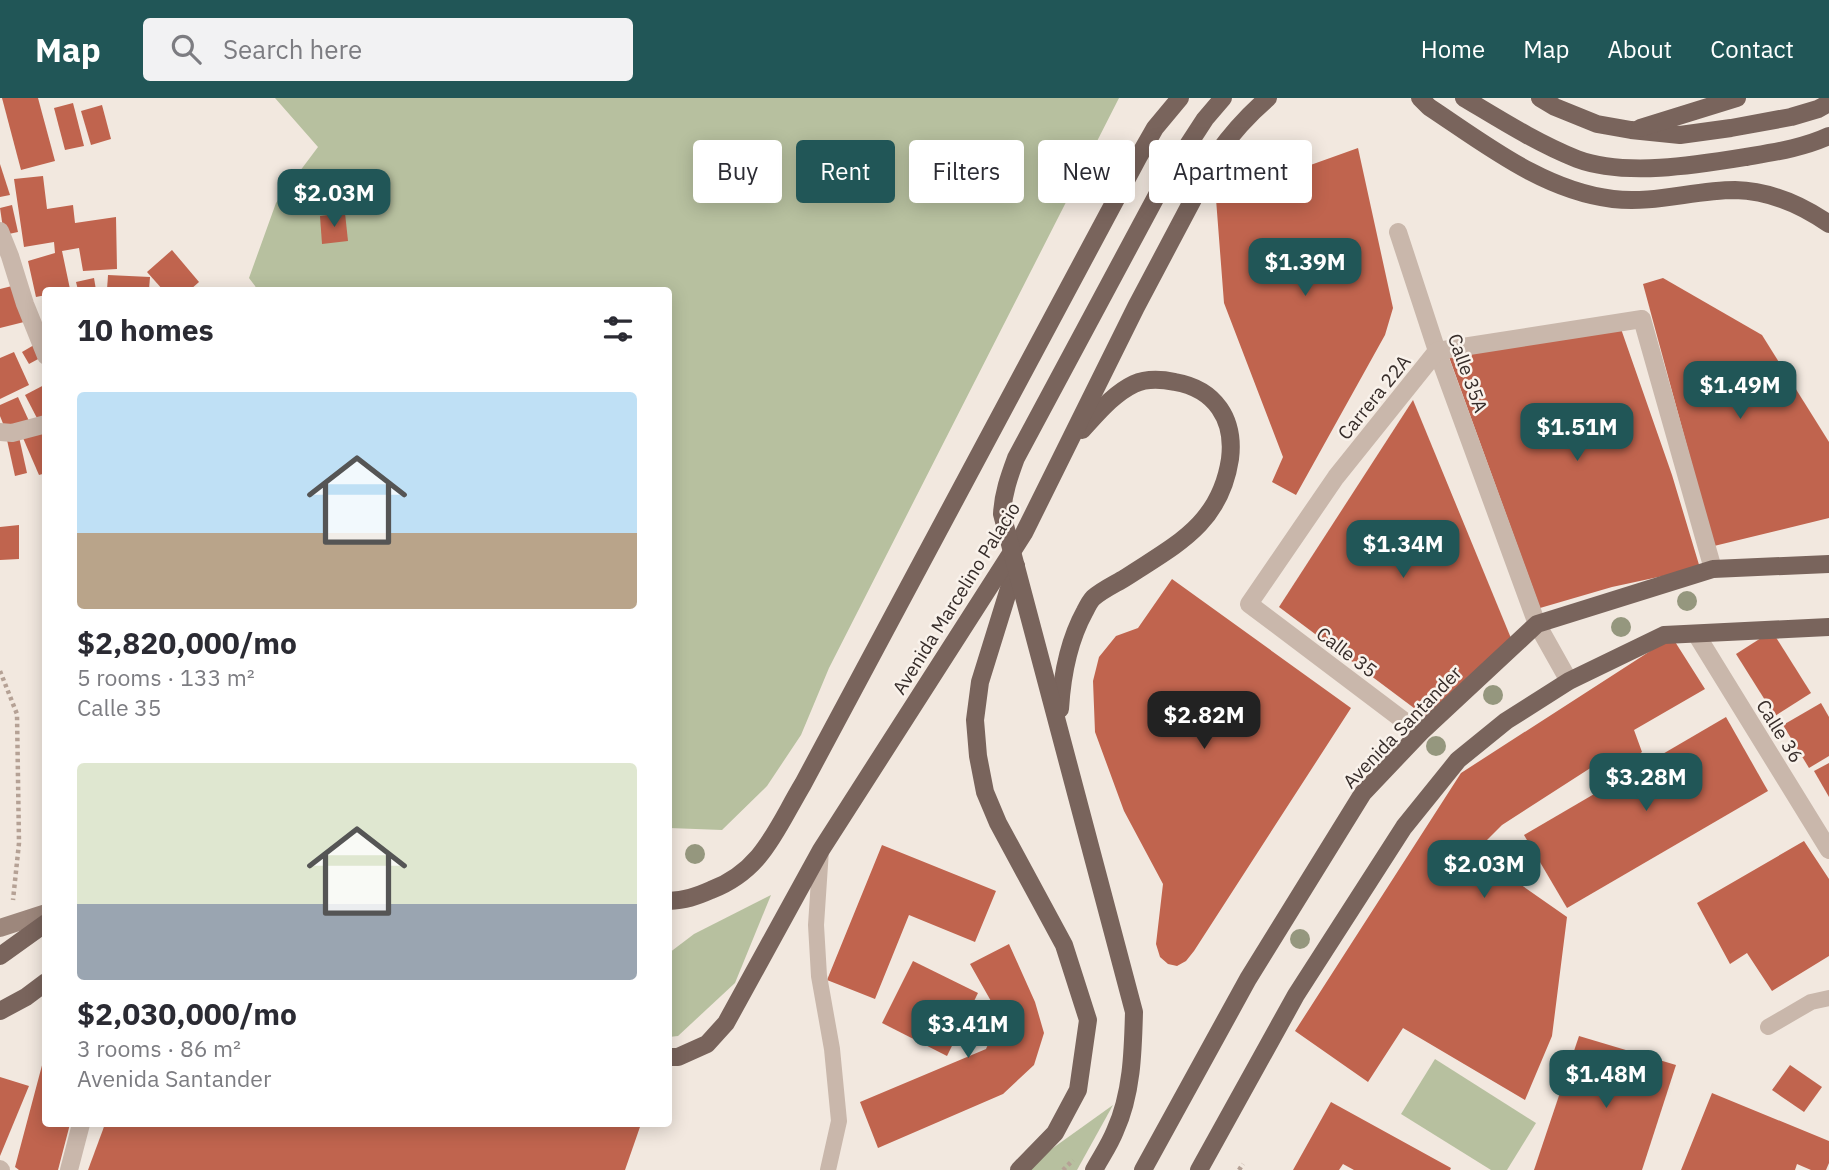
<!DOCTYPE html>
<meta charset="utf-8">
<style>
:root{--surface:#fff;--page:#f2f2f3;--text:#2b2b33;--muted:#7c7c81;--accent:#215657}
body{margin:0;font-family:"IBM Plex Sans",sans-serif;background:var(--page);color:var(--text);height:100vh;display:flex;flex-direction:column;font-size:26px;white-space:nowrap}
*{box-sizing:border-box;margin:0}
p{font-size:23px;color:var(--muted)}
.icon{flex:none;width:38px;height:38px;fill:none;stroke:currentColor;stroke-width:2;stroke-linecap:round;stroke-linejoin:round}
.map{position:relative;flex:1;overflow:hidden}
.side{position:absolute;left:42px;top:189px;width:630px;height:840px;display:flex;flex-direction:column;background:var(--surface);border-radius:7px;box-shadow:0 4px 18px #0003}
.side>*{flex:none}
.hud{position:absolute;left:693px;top:42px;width:665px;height:63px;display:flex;gap:14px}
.price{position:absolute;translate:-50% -60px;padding:0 16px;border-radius:14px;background:var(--accent);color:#fff;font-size:23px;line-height:46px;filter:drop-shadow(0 2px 4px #0008)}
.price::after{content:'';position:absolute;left:50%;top:42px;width:21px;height:16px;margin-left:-10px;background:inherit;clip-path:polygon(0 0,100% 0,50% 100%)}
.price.selected{background:#222;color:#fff}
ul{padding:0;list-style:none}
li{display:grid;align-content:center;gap:14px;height:371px;padding:0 35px}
li span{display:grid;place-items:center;height:217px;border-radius:7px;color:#555}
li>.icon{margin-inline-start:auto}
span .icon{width:126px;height:126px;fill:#fffc;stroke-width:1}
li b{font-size:30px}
h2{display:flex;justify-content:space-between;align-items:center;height:84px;padding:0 35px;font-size:30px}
.chip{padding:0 24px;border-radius:7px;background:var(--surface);box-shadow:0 4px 18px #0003;font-size:24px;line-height:63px}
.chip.selected{background:var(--accent);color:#fff}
header{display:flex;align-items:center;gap:42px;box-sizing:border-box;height:98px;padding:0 35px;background:var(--accent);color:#fff}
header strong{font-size:33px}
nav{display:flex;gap:38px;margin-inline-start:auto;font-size:24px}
.search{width:490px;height:63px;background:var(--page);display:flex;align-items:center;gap:18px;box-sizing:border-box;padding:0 24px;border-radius:7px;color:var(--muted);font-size:26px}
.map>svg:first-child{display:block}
</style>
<header>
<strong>Map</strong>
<div class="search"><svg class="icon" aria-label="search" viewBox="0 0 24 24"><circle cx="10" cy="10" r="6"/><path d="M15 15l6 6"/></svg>Search here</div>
<nav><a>Home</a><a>Map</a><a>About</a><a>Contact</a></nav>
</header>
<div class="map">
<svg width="1829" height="1072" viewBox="0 0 1829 1072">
<rect width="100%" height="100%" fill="#f2e8df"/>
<!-- green -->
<g fill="#b7c09f">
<polygon points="275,0 1119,0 829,570 801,637 767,688 722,732 669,730 668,192 258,192 249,180 276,105 318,49"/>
<polygon points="771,797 735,885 678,938 669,939 669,855 694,836"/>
<polygon points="1435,961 1536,1025 1507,1072 1491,1072 1401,1016"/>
<polygon points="1113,1007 1077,1072 1031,1072 1039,1060"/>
</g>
<!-- building -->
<g fill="#c0644e">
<polygon points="2,0 38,0 55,63 21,72"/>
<polygon points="73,5 84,48 65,52 54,10"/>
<polygon points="102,7 111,41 91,47 81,13"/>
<polygon points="1358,50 1393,210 1385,237 1296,397 1272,384 1283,359 1224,205 1216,101"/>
<polygon points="0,66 10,97 0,99"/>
<polygon points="43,78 47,111 73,107 75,125 116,119 117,171 83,173 79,150 62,153 70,191 46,192 46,197 36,199 28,163 55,155 54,144 24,149 14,81"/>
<polygon points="12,107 18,134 4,137 0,110"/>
<polygon points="345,115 348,143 322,146 320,118"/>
<polygon points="172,152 199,184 190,192 163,192 147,174"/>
<polygon points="108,177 150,179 149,192 107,192"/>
<polygon points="94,180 96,192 78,192 76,184"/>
<polygon points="1663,180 1762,237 1829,344 1829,420 1714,448 1643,186"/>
<polygon points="16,187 24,224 0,230 0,191"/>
<polygon points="1620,228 1672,377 1700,470 1612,489 1540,510 1449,259"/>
<polygon points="34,247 40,260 29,266 22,254"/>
<polygon points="14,254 29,287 0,301 0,260"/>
<polygon points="46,286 46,320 39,324 25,297"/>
<polygon points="18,299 29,323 6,333 0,318 0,307"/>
<polygon points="1413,302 1513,545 1430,622 1279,509"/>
<polygon points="40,332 46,345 46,375 39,377 23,340"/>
<polygon points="19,339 27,375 15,378 7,342"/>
<polygon points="19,427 19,461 0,462 0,429"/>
<polygon points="1172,481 1351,610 1194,853 1186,863 1177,868 1168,866 1160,859 1156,846 1163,786 1124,713 1095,634 1093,583 1099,559 1116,538 1138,530"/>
<polygon points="1772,533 1811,595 1775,618 1736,556"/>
<polygon points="1672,539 1705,591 1634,632 1642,654 1604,680 1592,669 1502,727 1481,748 1504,775 1567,819 1552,938 1525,1002 1403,930 1368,984 1295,933 1461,675"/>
<polygon points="1821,605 1829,619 1829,658 1809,670 1783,627"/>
<polygon points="1726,619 1768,693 1567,810 1524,737"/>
<polygon points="1829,665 1829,699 1814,673"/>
<polygon points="1804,743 1829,781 1829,858 1772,893 1747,855 1730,866 1697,805"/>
<polygon points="882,747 996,793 975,844 909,817 875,901 827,882"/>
<polygon points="1009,846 1035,904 1044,935 1034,967 1003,996 878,1050 860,1004 986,951 1000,919 970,866"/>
<polygon points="913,863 978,895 947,958 882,925"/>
<polygon points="1579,938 1676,967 1642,1072 1534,1072"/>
<polygon points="45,956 46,1026 70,1026 58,1072 19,1072 15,1069"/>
<polygon points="1790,967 1822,989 1804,1014 1772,992"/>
<polygon points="0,979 29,988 0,1058"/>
<polygon points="1712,995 1829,1043 1829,1065 1826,1072 1811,1072 1797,1066 1795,1072 1681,1072"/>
<polygon points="1331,1004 1451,1070 1450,1072 1354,1072 1343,1066 1339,1072 1293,1072"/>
<polygon points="105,1026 641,1026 625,1072 88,1072"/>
</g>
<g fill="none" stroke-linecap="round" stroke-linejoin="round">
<!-- path -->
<g stroke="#b5a195" stroke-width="4.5" stroke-dasharray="3.5 3.5" stroke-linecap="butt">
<polyline points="0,573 17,616 19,745 13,802"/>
<polyline points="1063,1072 1073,1062"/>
<polyline points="1239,1072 1243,1066"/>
</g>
<!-- lane -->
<g stroke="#c9b7ab" stroke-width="16">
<polyline points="821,752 816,827 819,878 832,951 839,1023 828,1072"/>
<polyline points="1768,929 1811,904 1829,900"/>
</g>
<!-- street -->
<g stroke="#c9b7ab" stroke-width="18">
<polyline points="0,133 10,158 25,206 46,258"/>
<polyline points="1398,134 1437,253 1537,526 1569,583"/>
<polyline points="0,334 12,335 46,326"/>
<polyline points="1696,536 1829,752"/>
<polyline points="1420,635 1249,506 1336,379 1437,253 1642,221 1713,471"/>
<polyline points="0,1071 1,1072"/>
<polyline points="69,1072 81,1026"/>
</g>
<!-- secondary -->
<polyline stroke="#9d877c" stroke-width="18" points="0,830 46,815"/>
<!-- primary -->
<g stroke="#79645c" stroke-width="18">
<path d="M1420,0L1429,9C1485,46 1544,93 1613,101C1654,106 1694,92 1735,92C1769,93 1802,107 1829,126"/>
<path d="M1464,0C1501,22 1537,45 1577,61C1625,79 1697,67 1746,59C1775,54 1803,50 1829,38"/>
<polyline points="1540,0 1555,9 1597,26 1631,32 1680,37 1731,30 1791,19 1818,11 1829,5"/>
<polyline points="1640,30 1737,0"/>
<polyline points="1016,468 980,584 975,622 978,658 985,694 998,725 1064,847 1088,922 1078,992 1055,1035 1019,1072"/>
<path d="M1060,611C1062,578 1069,542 1085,513C1087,509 1090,503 1093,500C1102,492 1115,486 1125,480C1175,447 1220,427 1230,361C1235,321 1215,291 1175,284C1161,281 1147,280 1134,286C1113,296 1097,316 1082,332"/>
<path d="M668,803C686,802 695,799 711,792C763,772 776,731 803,686L1139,58L1155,30L1180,0"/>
<polyline points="0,858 46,825"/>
<polyline points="0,913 26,899 46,884"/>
<path d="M668,959H678L707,946L726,925L821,752L1024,435L1136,209L1217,56C1232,35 1248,17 1268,0"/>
<path d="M1094,1072C1101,1059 1110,1046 1115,1033C1132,996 1133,953 1134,914L1002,416C1003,396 1009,379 1016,360L1164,84L1205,21L1223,0"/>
<polyline points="1143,1072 1248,881 1363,695 1420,635 1537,526 1713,471 1829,466"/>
<polyline points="1199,1072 1296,897 1404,729 1458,662 1506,623 1569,583 1664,537 1829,529"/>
</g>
</g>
<!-- trees -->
<g fill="#95977e">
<circle cx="1687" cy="503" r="10"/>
<circle cx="1621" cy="529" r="10"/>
<circle cx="1493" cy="597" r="10"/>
<circle cx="1436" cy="648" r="10"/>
<circle cx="695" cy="756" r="10"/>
<circle cx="1300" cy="841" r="10"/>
</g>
<g text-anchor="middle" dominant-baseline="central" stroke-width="5" stroke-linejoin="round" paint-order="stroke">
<!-- street labels -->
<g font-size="19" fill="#372d2a" stroke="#f9f2eb">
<text transform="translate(1468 275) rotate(70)">Calle 35A</text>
<text transform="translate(1374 299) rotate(-51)">Carrera 22A</text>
<text transform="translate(956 500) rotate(-58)">Avenida Marcelino Palacio</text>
<text transform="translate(1347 554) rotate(37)">Calle 35</text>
<text transform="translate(1402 629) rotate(-46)">Avenida Santander</text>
<text transform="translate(1780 633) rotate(58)">Calle 36</text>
</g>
</g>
</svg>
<b class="price" style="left:334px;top:131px">$2.03M</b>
<b class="price" style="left:1305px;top:200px">$1.39M</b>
<b class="price" style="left:1740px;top:323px">$1.49M</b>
<b class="price" style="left:1577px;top:365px">$1.51M</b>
<b class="price" style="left:1403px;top:482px">$1.34M</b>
<b class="price selected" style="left:1204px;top:653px">$2.82M</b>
<b class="price" style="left:1646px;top:715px">$3.28M</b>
<b class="price" style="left:1484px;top:802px">$2.03M</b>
<b class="price" style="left:968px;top:962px">$3.41M</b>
<b class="price" style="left:1606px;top:1012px">$1.48M</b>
<div class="hud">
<a class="chip">Buy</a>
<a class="chip selected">Rent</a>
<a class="chip">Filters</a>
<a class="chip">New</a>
<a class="chip">Apartment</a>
</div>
<section class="side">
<h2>10 homes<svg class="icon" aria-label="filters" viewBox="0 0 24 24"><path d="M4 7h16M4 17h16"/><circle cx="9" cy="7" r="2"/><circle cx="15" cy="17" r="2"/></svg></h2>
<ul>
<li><span style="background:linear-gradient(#bfe0f5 65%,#b9a48a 0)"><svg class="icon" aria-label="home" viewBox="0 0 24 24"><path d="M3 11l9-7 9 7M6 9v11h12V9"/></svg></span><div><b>$2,820,000/mo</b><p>5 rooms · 133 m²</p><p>Calle 35</p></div></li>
<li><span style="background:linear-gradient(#dfe7d0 65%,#9aa5b1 0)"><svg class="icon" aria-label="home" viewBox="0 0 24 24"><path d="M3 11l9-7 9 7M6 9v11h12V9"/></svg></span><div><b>$2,030,000/mo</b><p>3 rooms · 86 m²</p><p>Avenida Santander</p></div></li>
</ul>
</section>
</div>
